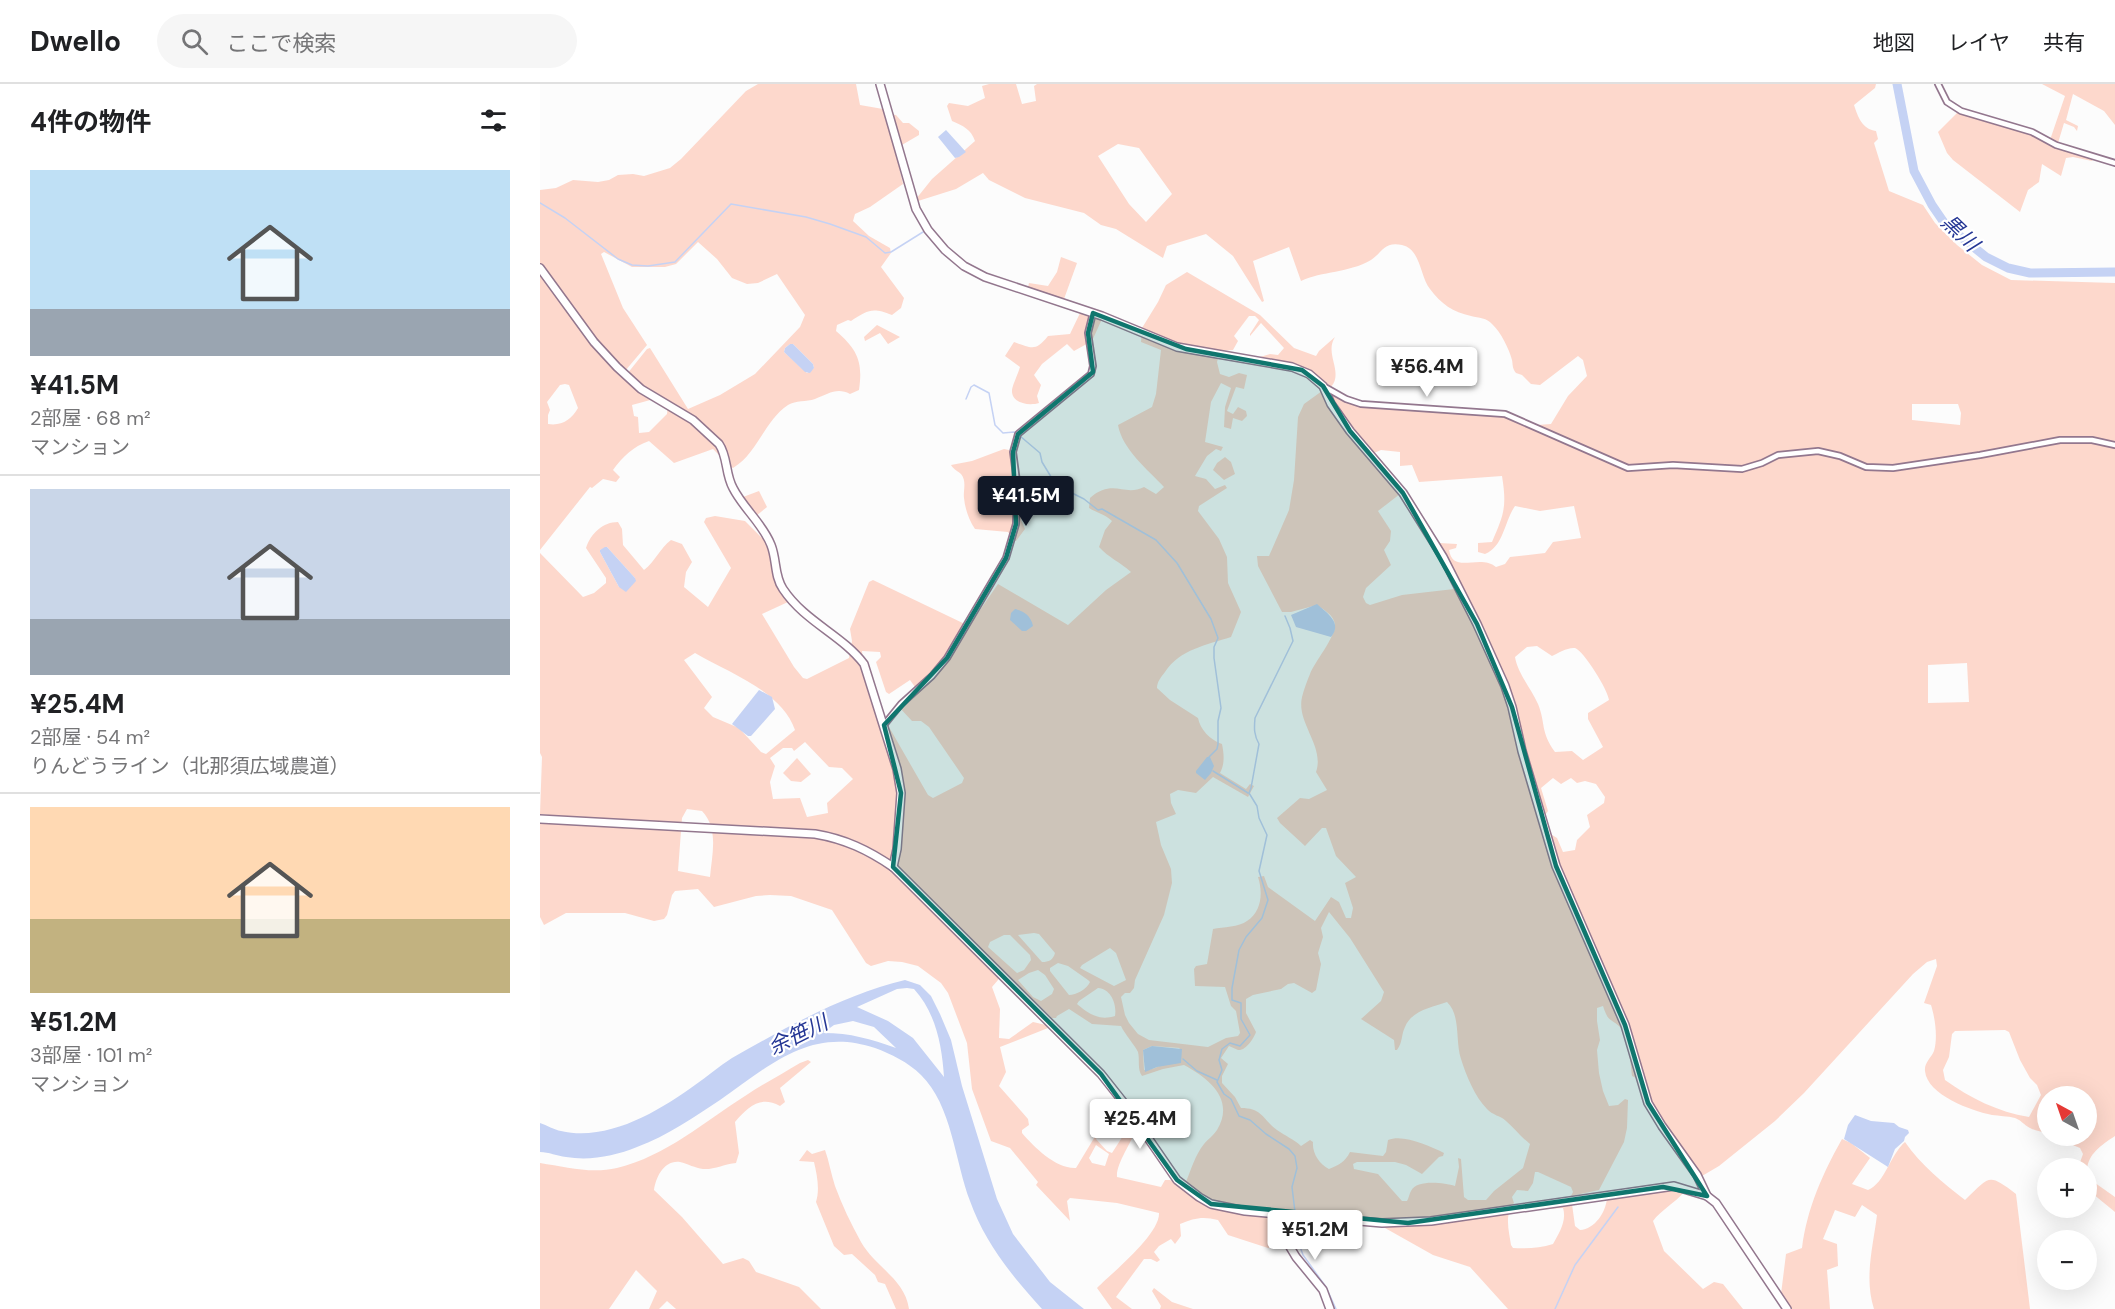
<!DOCTYPE html>
<html lang="ja">
<meta charset="utf-8">
<style>
:root{--surface:#fff;--page:#f6f6f6;--text:#202124;--muted:#757577;--line:#e0e0e0;--accent:#111827}
body{margin:0;font-family:"DM Sans","Noto Sans JP",sans-serif;background:var(--page);color:var(--text);height:100vh;display:flex;flex-direction:column;font-size:22px;white-space:nowrap}
*{box-sizing:border-box;margin:0}
p{font-size:20px;color:var(--muted)}
.icon{flex:none;width:33px;height:33px;fill:none;stroke:currentColor;stroke-width:2;stroke-linecap:round;stroke-linejoin:round}
.map{position:relative;flex:1;overflow:hidden}
.side{display:flex;flex-direction:column;background:var(--surface);width:540px}
.side>*{flex:none}
.needle{width:39px;rotate:320deg}
.controls{position:absolute;left:1497px;top:1002px;display:grid;gap:12px}
.controls a{display:grid;place-items:center;width:60px;height:60px;border-radius:50%;background:var(--surface);box-shadow:0 6px 24px #0002;font-size:30px}
.price{position:absolute;translate:-50% -51px;padding:0 14px;border-radius:6px;background:#fff;color:#222;font-size:20px;line-height:39px;filter:drop-shadow(0 2px 3px #0008)}
.price::after{content:'';position:absolute;left:50%;top:36px;width:18px;height:14px;margin-left:-9px;background:inherit;clip-path:polygon(0 0,100% 0,50% 100%)}
.price.selected{background:var(--accent);color:#fff}
ul{padding:0;list-style:none}
li{display:grid;align-content:center;gap:12px;height:318px;padding:0 30px}
li+li{border-top:2px solid var(--line)}
li span{display:grid;place-items:center;height:186px;border-radius:0px;color:#555}
li>.icon{margin-inline-start:auto}
span .icon{width:108px;height:108px;fill:#fffc;stroke-width:1}
li b{font-size:26px}
h2{display:flex;justify-content:space-between;align-items:center;height:72px;padding:0 30px;font-size:26px}
header{display:flex;align-items:center;gap:36px;box-sizing:border-box;height:84px;padding:0 30px;background:var(--surface);border-bottom:2px solid var(--line)}
header strong{font-size:28px}
nav{display:flex;gap:33px;margin-inline-start:auto;font-size:21px}
.search{width:420px;height:54px;background:var(--page);display:flex;align-items:center;gap:15px;box-sizing:border-box;padding:0 21px;border-radius:33px;color:var(--muted);font-size:22px}
main{display:flex;flex:1;min-height:0}
.map>svg:first-child{display:block}
</style>
<header>
<strong>Dwello</strong>
<div class="search"><svg class="icon" aria-label="search" viewBox="0 0 24 24"><circle cx="10" cy="10" r="6"/><path d="M15 15l6 6"/></svg>ここで検索</div>
<nav><a>地図</a><a>レイヤ</a><a>共有</a></nav>
</header>
<main>
<section class="side">
<h2>4件の物件<svg class="icon" aria-label="filters" viewBox="0 0 24 24"><path d="M4 7h16M4 17h16"/><circle cx="9" cy="7" r="2"/><circle cx="15" cy="17" r="2"/></svg></h2>
<ul>
<li><span style="background:linear-gradient(#bfe0f5 75%,#9aa5b1 0)"><svg class="icon" aria-label="home" viewBox="0 0 24 24"><path d="M3 11l9-7 9 7M6 9v11h12V9"/></svg></span><div><b>¥41.5M</b><p>2部屋 · 68 m²</p><p>マンション</p></div></li>
<li><span style="background:linear-gradient(#c9d6e8 70%,#9aa5b1 0)"><svg class="icon" aria-label="home" viewBox="0 0 24 24"><path d="M3 11l9-7 9 7M6 9v11h12V9"/></svg></span><div><b>¥25.4M</b><p>2部屋 · 54 m²</p><p>りんどうライン（北那須広域農道）</p></div></li>
<li><span style="background:linear-gradient(#ffd9b3 60%,#c2b280 0)"><svg class="icon" aria-label="home" viewBox="0 0 24 24"><path d="M3 11l9-7 9 7M6 9v11h12V9"/></svg></span><div><b>¥51.2M</b><p>3部屋 · 101 m²</p><p>マンション</p></div></li>
</ul>
</section>
<div class="map">
<svg width="1575" height="1225" viewBox="0 0 1575 1225">
<rect width="100%" height="100%" fill="#fcfcfc"/>
<!-- green -->
<g fill="#fdd8cc" fill-rule="evenodd">
<path d="M218,0H316L320,21L343,25L350,30L356,31L363,39H369L379,47V51L355,65L363,100L330,123L315,130L313,137L329,152L350,164L351,169L341,183L364,214L361,224L352,231C332,223 328,226 311,237L308,236L297,241L296,247C318,266 323,278 319,306L310,310C297,303 288,310 275,315C266,318 256,316 248,321C224,337 218,369 193,384C185,380 180,371 173,365L134,379L109,357C94,362 82,373 73,386L80,393L76,398L63,395L52,404L50,403L0,466V106L16,104L33,96L58,98L69,96L78,91L93,90L104,92L130,84L141,75L206,7ZM158,158L177,175L192,194L207,200L218,199L237,190L265,231L260,243L215,290L180,311L148,325L110,264L107,265L87,290L103,304L128,320L127,330L109,348L99,349L98,333L94,332L92,321L114,315L84,293L85,287L107,261L83,224L61,170L64,168L92,183H125L136,180ZM250,260H253L273,280L274,284L267,289L244,268L245,264ZM25,300L29,301L38,324C31,336 22,342 8,340V331L10,326L7,318L20,301Z"/>
<path d="M449,0H476L482,20L496,17L494,2L497,0H1336L1335,4L1314,21C1318,33 1322,45 1336,47L1338,55L1334,59L1349,107L1383,121L1395,139L1417,161L1442,181L1471,196L1575,199V1052C1560,1062 1543,1073 1548,1094L1575,1113V1128L1547,1105L1546,1084H1538L1543,1070L1540,1064L1511,1052H1546V1012H1508L1507,1050C1502,1047 1495,1047 1490,1044C1484,1041 1481,1036 1475,1034C1467,1032 1459,1032 1452,1031C1432,1027 1387,1011 1385,987C1384,979 1391,974 1394,967C1398,953 1395,934 1391,921L1384,919L1397,882L1396,875L1387,878L1373,890L1264,1009L1235,1037L1179,1082L1162,1092L1157,1086L1145,1081L1114,1034L1104,1018L1098,995L1092,992C1091,981 1088,952 1081,944C1070,933 1069,940 1063,922L1057,924V937L1060,956L1057,966L1059,989L1063,1007L1069,1022L1078,1021L1085,1015L1088,1016L1087,1044L1084,1058L1059,1106L1031,1112L1033,1108L1031,1103L998,1088H995L993,1099L988,1107L977,1106L972,1113L974,1119C964,1131 969,1147 971,1161L973,1164C987,1165 1000,1164 1013,1160C1019,1149 1027,1137 1023,1124L1001,1125L1032,1120L1035,1142L1040,1146C1055,1145 1066,1128 1067,1114C1091,1111 1121,1100 1144,1108C1135,1119 1121,1126 1113,1137L1124,1167L1163,1205L1174,1198L1183,1200L1203,1225H968L930,1183L893,1171L845,1144L839,1137L733,1132L742,1138L746,1162L728,1164L688,1151L678,1136C663,1132 654,1134 640,1140L641,1152L635,1160L631,1155L619,1162L614,1168L620,1176L617,1178L611,1175H604L576,1213L592,1225H572L557,1204C572,1189 620,1150 619,1129L577,1119L530,1114L527,1117L530,1137L496,1101L498,1098L470,1064L451,1057L432,1005L427,959L408,909L401,899L378,882L362,878L348,877L331,882L326,879L292,826L251,812L230,811L216,812L174,823L158,805L135,807L132,811L127,831L124,835L114,837L85,829H26L4,841L0,833V739H16L17,732L0,730L2,673L0,669V469L43,513L54,509L66,499V494L46,464C51,449 63,438 78,438L82,445L83,461L104,486C115,478 120,464 131,456L142,460L152,478L146,488L144,503L168,523L191,484L164,438L166,434L175,432L205,437L225,457L230,463L248,518L222,530L254,583L263,594L267,595L309,574L312,557L310,545L329,498L333,496L429,542L458,500L528,541L566,506L591,488C580,478 569,474 559,463L565,446L572,437C563,429 557,429 549,424L550,414C573,394 584,413 604,403L616,410L624,403C608,386 582,365 578,341L612,323L616,310L621,266L601,258L602,244L618,218L626,201L647,188L720,231L754,264L776,272L779,267L795,253C784,270 804,288 791,303L773,290L719,276L720,273L730,270L738,271L744,264L721,239L710,252V250L719,236L715,232H709L694,252L698,257L693,266L680,267L677,278L680,290L689,293L699,289L707,291L704,305L696,303L687,327L693,330L698,323L706,327L707,332L702,337L693,334L691,345L684,343L685,323L691,304L681,299L671,318L665,358L683,363L681,367L676,365L667,372L655,392L666,395L675,405L685,401L687,404L659,422L658,427L679,455L687,473L688,499L701,528L691,553C667,561 640,565 625,588C621,593 617,598 617,604L630,616L658,634C660,645 670,656 682,660C684,670 685,680 680,689L706,705L710,700L714,702L708,713L673,693L656,709L638,706L630,710L631,719L636,730L616,738L621,761L631,785L632,799L624,831L595,896L594,904L590,909H585L581,913L585,931L589,939L598,950L609,956L668,963L686,954L698,952L700,949L696,927L691,922L685,903L655,902L654,885L656,882L667,880L673,845C683,843 699,843 707,837C722,827 723,808 718,793L724,792L728,803L775,837L791,813L799,818L806,834H811L813,824L805,799L816,793L796,772L786,744H782L765,762L740,739L737,734L760,714L769,715L787,706L776,688C785,662 756,639 762,613C764,605 767,597 770,590C774,579 796,552 795,541C794,531 784,526 777,521L751,528H742L718,482L717,472H729L749,426L754,396L758,333L764,320L782,307L792,308L812,320L956,330L997,341L1011,340L1028,312L1047,292L1043,276L1038,272L1000,301L991,300L982,291L976,289C972,284 973,281 972,276C969,265 961,248 952,240C947,234 939,234 931,232C913,228 901,220 890,205C880,193 881,165 862,161C844,157 842,169 831,176C809,189 782,187 761,197L749,163L713,177L724,217L722,218L693,172L666,150L627,162L623,174L576,145L561,141L544,129L485,114L449,96L443,89L416,105L378,117L376,115L392,95L435,57C431,45 423,42 412,37L407,22L409,19L428,22L445,14L442,2ZM578,60L599,64L632,110L606,138L589,120L558,72ZM1372,320H1418L1421,329L1420,341L1372,336ZM841,366L860,368V382L872,381L879,398L962,392C967,423 964,430 952,458L938,459V468L945,470C964,462 964,438 975,422L1000,427L1034,422L1041,454L1013,458L1005,469L970,473L965,480L956,483C940,469 913,491 909,466L916,464L917,460L899,459L898,460L920,502L914,505L862,511L830,521L826,519L823,513L826,504L851,481L844,466L850,457L851,447L838,427L860,410L834,369ZM67,463L95,494L79,503L60,468V466ZM997,562L1012,572C1018,569 1028,563 1035,564C1044,567 1068,606 1069,616L1048,629V635L1063,663L1043,676L1032,667L1015,668C1000,647 1006,640 998,620C991,604 978,590 975,573L987,563ZM322,567L340,568L341,573L336,578L346,608L349,610L370,596L375,603L358,622L372,637H381L389,643L424,694L422,699L393,714L388,711L349,643L343,642L323,576ZM155,569C189,589 242,607 255,646L226,670L221,668L199,644L173,633L164,624L172,613L144,576ZM1427,579L1429,618L1388,619V581ZM265,658L289,683L302,684L313,695L287,719L288,729L267,733L260,714L233,715L230,698L235,682L230,674L243,664H252L254,667ZM1013,694L1021,700L1031,694L1037,699L1045,697L1056,700L1065,713L1064,719L1047,731L1050,743L1037,756L1035,766L1023,768L1017,754L1009,749L1003,734L1008,727L1001,704ZM147,725L162,727C179,745 172,770 170,793L138,787L142,734ZM789,828L810,854L844,908L841,917L821,935L854,956L855,966H857C863,958 861,951 865,943C871,927 892,923 907,918C921,931 915,957 921,975C926,991 935,1013 947,1025C952,1031 961,1032 966,1037C975,1045 981,1053 990,1060L983,1084L954,1107L946,1116H928L924,1113L921,1075L918,1074L919,1083L915,1102C904,1099 877,1095 871,1107C869,1110 869,1114 867,1117H862L838,1090L814,1085L813,1080L817,1078H855L866,1081L882,1090L899,1073L903,1072L904,1069C889,1062 864,1050 848,1056L846,1068L843,1072L810,1068C805,1078 799,1081 789,1085C779,1080 772,1069 773,1058L770,1056L761,1062C754,1055 745,1052 737,1046C722,1035 723,1024 701,1024L695,1013L682,999V992L688,980L681,974L689,962C692,963 695,965 698,966C706,967 714,954 716,948L706,929V915L713,911L741,905L748,900L754,899L772,909L776,906L781,880L778,869L783,853L781,844ZM494,849L499,850L515,869C513,876 509,878 502,878L478,851ZM464,851H470L490,871L491,876L484,886L477,889L448,863L450,858ZM570,864L576,869L586,896L574,902L540,884L542,881ZM442,866L512,934H516L517,932L529,925L552,940L581,942C584,949 596,963 598,968C600,976 597,985 602,992L623,985L644,981C670,995 695,1016 677,1046C673,1052 668,1055 664,1060C655,1071 651,1086 646,1098L642,1102L630,1096H625L621,1103L577,1093C576,1079 592,1059 596,1044L592,1041L588,1044L572,1069L567,1067L556,1055L578,1020L577,1016L536,1084C516,1085 494,1063 482,1049V1046L489,1041L488,1035L459,1002L466,988L460,963L508,944L506,941L493,938L469,955L459,954L460,925L452,903L458,896L459,893L444,875ZM518,879L528,882L548,896L550,898C547,905 536,911 529,911L510,887V884ZM498,886L505,891L514,905L512,910L501,917L493,913L478,896L489,889ZM558,904C571,905 577,920 575,932C559,937 549,930 537,920L539,917ZM1465,946L1469,948L1480,976L1490,994L1497,1001L1501,1011L1489,1033C1458,1028 1430,1014 1405,996L1403,986L1409,973L1412,950L1415,947ZM612,962L640,964C628,976 619,986 604,986L603,966ZM556,1061L569,1070L565,1082L552,1079L549,1074Z"/>
<polygon points="1502,0 1575,0 1575,41 1564,27 1533,10 1526,36 1538,42 1537,47 1534,43 1524,39 1518,59 1510,56 1525,12"/>
<polygon points="1418,28 1491,51 1526,67 1553,75 1552,77 1533,73 1526,74 1521,92 1502,80 1499,98 1488,106 1480,128 1413,76 1407,69 1398,48"/>
<polygon points="521,173 537,179 524,215 488,203 489,199 508,202 517,188"/>
<path d="M541,227L562,235L552,257L534,267L527,260L502,280L494,291L501,301L497,312L499,319C490,322 471,320 472,306C473,300 478,290 480,283L465,272L474,258C492,264 495,268 508,252L530,250Z"/>
<polygon points="337,241 360,253 348,260 340,249 325,257 324,253"/>
<path d="M464,365L469,366L476,396L487,405L495,417L482,428L481,436L485,445L476,457H474L468,448L435,445C429,436 425,425 424,414C423,407 427,397 421,390C418,387 414,386 411,381L432,377Z"/>
<polygon points="685,373 691,378 695,390 684,396 673,386 677,379"/>
<polygon points="219,407 227,423 216,432 203,413"/>
<polygon points="257,674 271,690 261,698 251,697 243,689"/>
<path d="M268,976L271,978L240,1004L245,1018L240,1022C220,1011 208,1023 195,1038L199,1069L196,1079C185,1080 173,1086 163,1085C155,1084 148,1080 140,1078C124,1076 116,1093 114,1106L142,1133L183,1180L203,1174L209,1177L216,1188L259,1203L281,1225H136L127,1217L119,1225H109L117,1207L96,1186L69,1225H0V1079C26,1083 51,1090 77,1084C126,1072 164,1038 205,1012C223,1000 242,990 260,979Z"/>
<path d="M1302,1055L1311,1059L1330,1074L1312,1100L1328,1106C1345,1099 1350,1071 1365,1058C1381,1081 1403,1099 1425,1116C1450,1093 1447,1088 1476,1110L1490,1225H1334C1324,1194 1333,1163 1337,1131L1322,1121L1315,1133L1295,1126L1283,1155L1297,1160L1298,1182L1287,1186L1290,1225H1251L1241,1210L1246,1170L1262,1164C1267,1124 1283,1089 1302,1055Z"/>
<path d="M267,1066L272,1070L285,1066C289,1077 291,1090 295,1102C302,1121 311,1140 321,1158C335,1183 365,1195 369,1225H356L345,1200L338,1198L335,1191L312,1170L304,1171L294,1162L276,1118C280,1105 277,1091 274,1078L259,1077Z"/>
<polygon points="614,1204 632,1218 653,1225 620,1225 621,1222 612,1207"/>
</g>
<!-- water -->
<g fill="#c5d2f4" fill-rule="evenodd">
<polygon points="406,46 426,68 419,73 415,74 398,53"/>
<polygon points="250,260 253,260 273,280 274,284 270,289 265,288 244,268 245,264"/>
<polygon points="65,463 67,463 95,494 96,497 86,508 79,503 60,468 60,466"/>
<path d="M777,520C787,529 803,539 791,553L756,543L751,531Z"/>
<path d="M475,525C484,527 491,532 493,542L486,547H482L470,536L471,529Z"/>
<polygon points="219,606 232,613 235,625 211,652 208,652 192,640"/>
<polygon points="667,673 670,673 674,682 671,689 665,696 656,689 656,687"/>
<path d="M365,896L380,901L391,912L400,930L411,956L422,1002L457,1115L473,1150L510,1198L544,1225H502C472,1192 445,1159 430,1117C415,1078 412,1021 381,991C368,978 351,970 335,964C270,942 229,982 180,1016C154,1033 127,1052 97,1063C75,1072 50,1077 26,1073C17,1072 9,1068 0,1068V1039C7,1041 14,1046 21,1047C68,1058 119,1027 155,1001C167,993 179,982 192,974C245,944 305,910 365,896ZM367,904L374,905C396,929 402,962 404,993L373,954L348,937L317,923L357,905ZM313,937L334,943L356,964C330,955 311,949 283,949L294,941Z"/>
<polygon points="612,962 642,965 641,979 617,983 605,988 603,966"/>
<polygon points="1315,1031 1331,1037 1354,1039 1359,1043 1368,1046 1369,1049 1365,1053 1364,1057 1355,1065 1348,1083 1304,1055 1308,1041"/>
</g>
<g fill="none" stroke-linecap="round" stroke-linejoin="round">
<!-- stream -->
<g stroke="#c5d2f4" stroke-width="1.5">
<polyline points="0,119 25,134 78,175 92,181 108,182 135,178 191,120 266,133 290,140 326,153 345,169 351,168 383,148"/>
<polyline points="426,315 431,303 434,301 449,309 455,341 463,349 474,348 476,349"/>
<polyline points="480,352 500,369 502,378 516,401 544,415 558,426 562,425 616,456 637,479 671,535 678,554 674,563 674,574 681,624 678,637 678,660 677,665 669,673"/>
<path d="M745,532L750,544L753,557L715,634C714,645 714,651 719,660L711,704L709,709L717,722L719,734L727,751L719,787L728,816L722,834L706,853L699,866L692,904V916L701,919V935L710,951L700,962L690,959L682,965L679,976L682,986L677,998L684,1010L691,1015L699,1032L710,1036L726,1050L749,1065L755,1072L757,1084L752,1103L755,1128"/>
<polyline points="673,687 708,709"/>
<polyline points="643,975 657,987 677,996"/>
<polyline points="755,1133 758,1157 763,1171 786,1203 796,1225"/>
<polyline points="1015,1225 1035,1181 1078,1123"/>
</g>
<!-- river -->
<polyline stroke="#c5d2f4" stroke-width="9" points="1357,0 1374,87 1392,121 1405,140 1446,173 1468,184 1490,189 1575,188"/>
<defs>
<g id="street">
<polyline points="1398,0 1407,18 1421,27 1492,48 1516,61 1575,79"/>
<polyline points="783,302 806,315 821,320 965,330 1088,384 1133,381 1202,385 1222,379 1238,371 1278,367 1300,372 1326,383 1353,384 1440,371 1520,356 1552,356 1575,361"/>
<polyline points="344,641 361,620 392,592 407,574 466,474 476,440 477,398 473,368 478,350 551,290 553,282 548,249 553,229"/>
</g>
<g id="secondary">
<polyline points="340,0 376,125 388,146 405,166 424,182 445,193 562,232 637,263 752,283 769,290 783,302 791,320 810,347 863,409 903,473 937,540 965,602 972,623 982,667 1016,782 1085,941 1108,1019 1122,1042 1157,1091 1167,1112"/>
<path d="M0,184L54,258L77,283L101,305L153,336L179,360C188,373 185,390 193,404C203,424 223,440 231,461C237,476 234,492 243,505C265,538 302,551 324,580L357,685L361,709L357,765L353,783"/>
<path d="M0,735L275,750C305,755 328,766 353,783L561,990L584,1019L637,1096L659,1113L671,1120L705,1127L842,1139L891,1137L1134,1102L1167,1112L1176,1119L1247,1225"/>
<polyline points="746,1131 750,1163 756,1173 783,1206 790,1225"/>
</g>
</defs>
<!-- street casing -->
<use href="#street" stroke="#93778e" stroke-width="8"/>
<!-- secondary casing -->
<use href="#secondary" stroke="#93778e" stroke-width="10"/>
<!-- street -->
<use href="#street" stroke="#fff" stroke-width="4.5"/>
<!-- secondary -->
<use href="#secondary" stroke="#fff" stroke-width="7"/>
</g>
<!-- marked area -->
<path fill="#0f766e" fill-opacity="0.2" stroke="#0f766e" stroke-width="4.5" stroke-linejoin="round" d="M553,229L646,265L762,286L783,302L810,347L863,409L937,540L972,623L1016,782L1085,941L1108,1019L1167,1112L1123,1103L868,1139L671,1120L637,1096L561,990L353,783L361,709L344,641L407,574L466,474L476,440L473,368L478,350L553,288L548,249Z"/>
<g text-anchor="middle" dominant-baseline="central" stroke-width="4.5" stroke-linejoin="round" paint-order="stroke">
<!-- water labels -->
<g font-size="21" font-style="italic" fill="#253795" stroke="#fff">
<text transform="translate(1420 149) rotate(44)">黒川</text>
<text transform="translate(258 951) rotate(-26)">余笹川</text>
</g>
</g>
</svg>
<div class="controls">
<a><svg class="needle" viewBox="-14 -14 28 28"><path d="M0-13l5 13h-10z" fill="#e53935"/><path d="M0 13l5-13h-10z" fill="#757577"/></svg></a>
<a>+</a>
<a>−</a>
</div>
<b class="price" style="left:887px;top:314px">¥56.4M</b>
<b class="price selected" style="left:486px;top:443px">¥41.5M</b>
<b class="price" style="left:600px;top:1066px">¥25.4M</b>
<b class="price" style="left:775px;top:1177px">¥51.2M</b>
</div>
</main>
